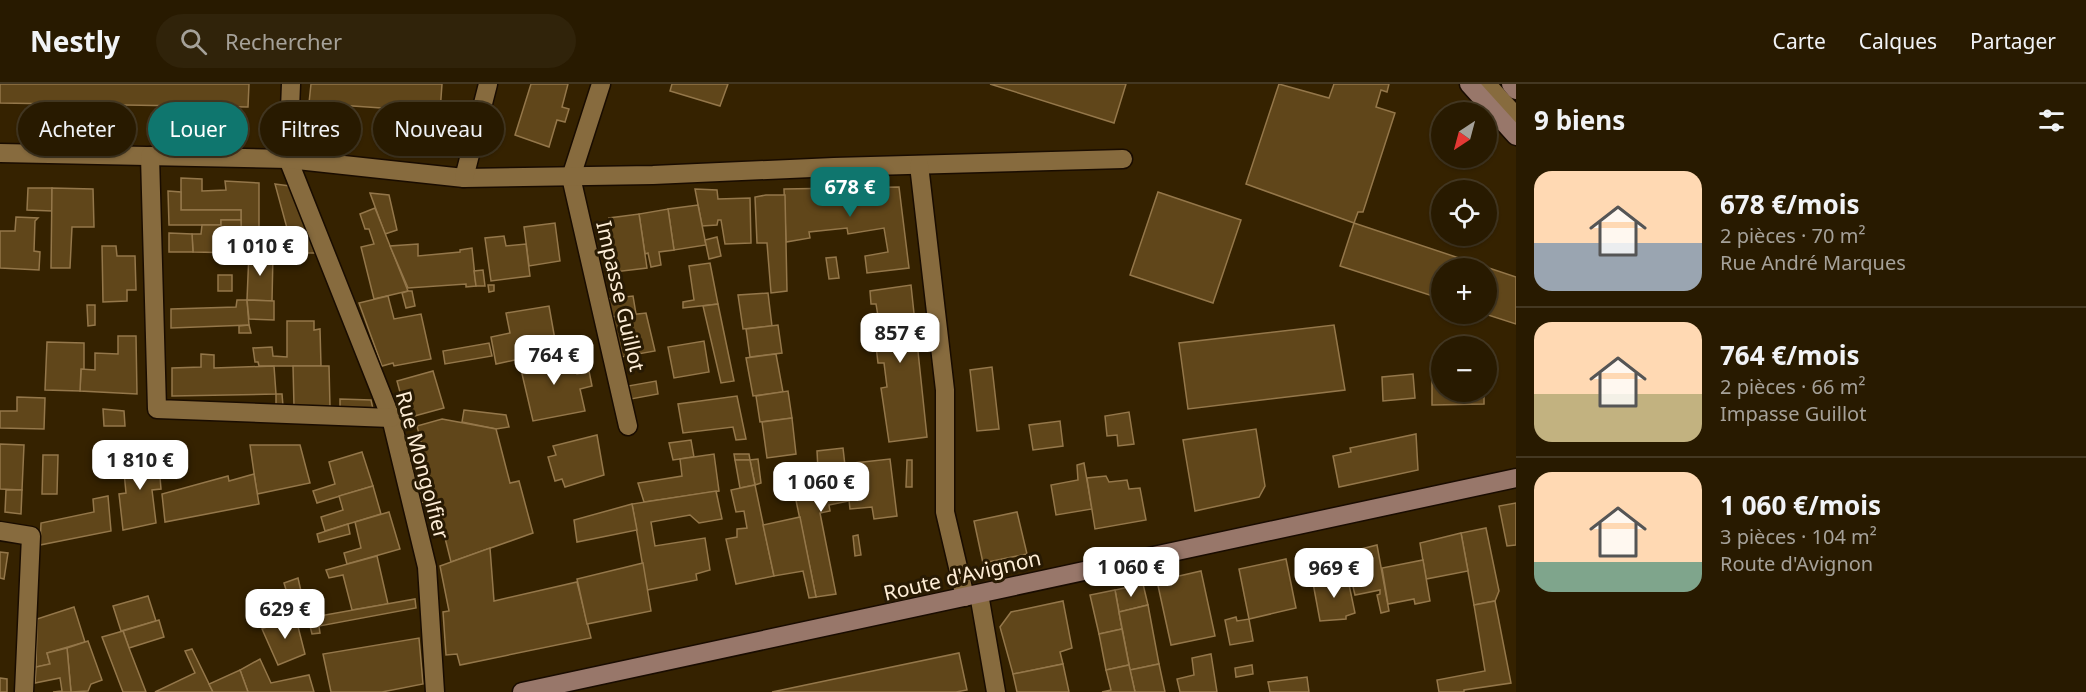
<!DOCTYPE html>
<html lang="fr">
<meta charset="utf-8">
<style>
:root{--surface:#281a00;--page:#30230a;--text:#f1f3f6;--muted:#a5a199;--line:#443822;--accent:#0f766e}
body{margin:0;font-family:"Noto Sans",sans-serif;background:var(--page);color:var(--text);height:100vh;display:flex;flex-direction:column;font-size:22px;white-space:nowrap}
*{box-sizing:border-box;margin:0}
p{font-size:20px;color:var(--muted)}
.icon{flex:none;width:33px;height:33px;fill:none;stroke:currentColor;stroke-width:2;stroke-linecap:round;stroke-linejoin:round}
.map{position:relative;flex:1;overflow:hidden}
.panel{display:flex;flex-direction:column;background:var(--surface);width:570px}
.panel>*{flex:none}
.hud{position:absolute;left:18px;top:18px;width:570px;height:54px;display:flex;gap:12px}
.needle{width:39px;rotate:216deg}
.buttons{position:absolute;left:1431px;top:18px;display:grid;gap:12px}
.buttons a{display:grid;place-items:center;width:66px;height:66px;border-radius:50%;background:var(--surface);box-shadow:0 2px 4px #0004,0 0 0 2px var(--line);font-size:30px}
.price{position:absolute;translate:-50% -51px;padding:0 14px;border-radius:12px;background:#fff;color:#222;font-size:20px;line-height:39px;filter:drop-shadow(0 2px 3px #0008)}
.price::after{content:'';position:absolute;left:50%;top:36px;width:18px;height:14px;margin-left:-9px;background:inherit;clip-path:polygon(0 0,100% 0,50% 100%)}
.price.active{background:var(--accent);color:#fff}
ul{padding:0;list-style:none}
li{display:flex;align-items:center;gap:18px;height:150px;padding:0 18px}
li+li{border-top:2px solid var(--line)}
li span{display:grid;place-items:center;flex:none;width:168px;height:120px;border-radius:18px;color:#555}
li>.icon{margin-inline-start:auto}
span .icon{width:72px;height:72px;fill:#fffc;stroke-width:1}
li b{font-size:26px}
h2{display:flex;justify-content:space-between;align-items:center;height:72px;padding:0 18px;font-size:26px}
.chip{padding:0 21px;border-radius:27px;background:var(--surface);box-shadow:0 2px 4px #0004,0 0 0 2px var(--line);font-size:21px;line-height:54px}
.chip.active{background:var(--accent);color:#fff}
header{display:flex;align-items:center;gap:36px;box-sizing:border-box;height:84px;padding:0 30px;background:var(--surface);border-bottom:2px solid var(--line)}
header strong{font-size:28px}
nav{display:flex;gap:33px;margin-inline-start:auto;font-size:21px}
.search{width:420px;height:54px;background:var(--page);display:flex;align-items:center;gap:15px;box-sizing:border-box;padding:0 21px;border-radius:33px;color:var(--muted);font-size:22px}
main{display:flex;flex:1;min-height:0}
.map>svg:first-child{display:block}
</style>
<header>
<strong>Nestly</strong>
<div class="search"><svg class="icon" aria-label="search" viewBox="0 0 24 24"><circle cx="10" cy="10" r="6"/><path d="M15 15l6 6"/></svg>Rechercher</div>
<nav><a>Carte</a><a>Calques</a><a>Partager</a></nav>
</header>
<main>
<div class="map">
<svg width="1516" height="608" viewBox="0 0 1516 608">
<rect width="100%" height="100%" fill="#352200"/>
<!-- building -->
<g fill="#60461a" stroke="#94774a" stroke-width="1.5">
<polygon points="0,0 249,0 248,23 0,19"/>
<polygon points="311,0 442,0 440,28 309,19"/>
<polygon points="531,0 568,0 562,23 569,25 565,38 557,36 549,63 515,51"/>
<polygon points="672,0 728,0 720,22 670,7"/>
<polygon points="990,0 1126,0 1114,39"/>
<polygon points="1279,0 1329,14 1334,0 1389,0 1387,8 1381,6 1376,23 1395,29 1363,128 1358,128 1354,139 1246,100"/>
<polygon points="181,94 202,95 202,107 226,106 225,97 259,99 259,143 241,143 241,126 181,126"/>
<polygon points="275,100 290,102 319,169 242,169 241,143 287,144"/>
<polygon points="899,103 909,184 867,189 865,172 888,168 884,144 848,150 847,144 809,148 810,154 786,158 784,105"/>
<polygon points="28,104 52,104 52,127 27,126"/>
<polygon points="52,104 93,105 94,143 72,143 70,184 51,184"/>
<polygon points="695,105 717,106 718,115 750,114 751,159 725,160 721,136 718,136 717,141 702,142"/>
<polygon points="168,107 181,108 181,126 241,126 241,136 221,136 221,141 169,141"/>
<polygon points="1158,108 1241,136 1213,219 1130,191"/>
<polygon points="370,109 389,111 397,146 385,150"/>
<polygon points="766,111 785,111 787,207 771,209 767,159 757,159 755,113"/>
<polygon points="698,121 706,161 674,166 668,125"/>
<polygon points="375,124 408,207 374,215 361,163 374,160 369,145 365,145 360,130"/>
<polygon points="668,125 674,166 659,168 661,181 651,183 648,169 645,170 639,130"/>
<polygon points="639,130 647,184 614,188 609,134"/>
<polygon points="16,133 38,134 35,137 34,167 40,168 39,186 0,184 0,147 15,147"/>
<polygon points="221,136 241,136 242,169 193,168 192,150 201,150 202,141 221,141"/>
<polygon points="555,139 560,177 529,182 524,143"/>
<polygon points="1354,139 1516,193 1516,240 1485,230 1486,184 1442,184 1442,215 1340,182"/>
<polygon points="169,149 192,150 193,168 169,168"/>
<polygon points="504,152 506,162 526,160 530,192 491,197 485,154"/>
<polygon points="717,153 721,172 709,175 705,156"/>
<polygon points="418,160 418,172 460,168 460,166 472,164 476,202 466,203 466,200 408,204 390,162"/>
<polygon points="102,162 116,162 117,172 135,172 136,206 127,206 127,217 103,218"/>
<polygon points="249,168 273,169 272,217 247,216"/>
<polygon points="836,173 839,194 829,195 826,174"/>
<polygon points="710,179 718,220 683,224 683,218 694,216 689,182"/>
<polygon points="483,186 485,202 476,202 474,187"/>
<rect x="218" y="191" width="14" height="16"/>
<polygon points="488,201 494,201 494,207 489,208"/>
<polygon points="911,201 927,353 889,358 881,304 887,303 884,279 878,279 874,245 880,244 876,220 871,220 870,207"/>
<polygon points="408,207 412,207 415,222 406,224 402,209"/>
<polygon points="768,209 772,242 743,245 738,211"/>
<polygon points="388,212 394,235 421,230 431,275 394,282 393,279 382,282 359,219"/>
<polygon points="633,212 636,230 611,233 607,215"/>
<polygon points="237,216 247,216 249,241 171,244 171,225 236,223"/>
<polygon points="247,216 274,217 274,236 249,235"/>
<polygon points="718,220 734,297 721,299 703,222"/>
<polygon points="87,221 95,221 95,241 88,242"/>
<polygon points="549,222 557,267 496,280 491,253 510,249 506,229"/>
<polygon points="646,229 655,267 621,273 611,233"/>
<polygon points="287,237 314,237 314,246 320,245 321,282 259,282 258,278 255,278 253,264 272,263 273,272 287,273"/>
<polygon points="249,241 251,249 239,249 239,242"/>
<polygon points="778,241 782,269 750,273 746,245"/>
<polygon points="1334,241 1345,306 1188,325 1179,259"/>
<polygon points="118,252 136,252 137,310 80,307 81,285 95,286 95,269 118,270"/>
<polygon points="704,257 709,288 674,294 668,263"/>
<polygon points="47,258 84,259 84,285 81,285 80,307 45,306"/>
<polygon points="489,259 492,272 445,280 443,267"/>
<polygon points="201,270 214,271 214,284 274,282 276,310 172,312 172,284 201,283"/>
<polygon points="572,270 577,290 589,287 592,302 580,305 585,327 533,337 519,277"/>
<polygon points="776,270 783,308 753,312 746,274"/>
<polygon points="293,282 329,282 330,323 294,323"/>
<polygon points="992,283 999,345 977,347 970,286"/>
<polygon points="433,287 444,324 407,334 397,297"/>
<polygon points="1413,290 1415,314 1383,317 1382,293"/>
<polygon points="1432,293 1442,293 1442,308 1484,308 1484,320 1432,321"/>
<polygon points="656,297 658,310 631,315 628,302"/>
<polygon points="788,307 792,334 760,338 756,312"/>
<polygon points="276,310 282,310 283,322 276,322"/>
<polygon points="737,312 746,355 736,356 733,343 683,349 678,320"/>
<polygon points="17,313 45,314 44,345 0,344 0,327 17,327"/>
<polygon points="340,315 371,316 373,325 340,323"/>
<polygon points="103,325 124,327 125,342 104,342"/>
<polygon points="464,326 506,331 509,343 496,345 462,338"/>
<polygon points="1129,328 1134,360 1118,362 1117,351 1107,352 1105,332"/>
<polygon points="792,334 796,370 767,374 762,338"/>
<polygon points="442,335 496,345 510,399 519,397 533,449 451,478 417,342"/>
<polygon points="1060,337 1063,362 1033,366 1029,341"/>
<polygon points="1256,345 1265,402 1259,413 1195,427 1183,356"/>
<polygon points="1416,350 1418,386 1339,403 1333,372 1351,368 1350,364"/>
<polygon points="597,351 604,391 565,403 562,395 555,397 548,373 556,371 553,362"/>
<polygon points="691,356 694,373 673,376 669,359"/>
<polygon points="0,360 24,361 22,406 0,405"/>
<polygon points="250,361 300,361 310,399 257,410"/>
<polygon points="843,364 849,417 829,421 830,427 820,429 836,510 816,513 792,397 822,390 822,387 818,386 817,367"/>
<polygon points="362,368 373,402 317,419 313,407 335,400 329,378"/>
<polygon points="158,369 161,405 152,406 156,439 123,446 119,410 126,409 123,377 142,375 141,371"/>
<polygon points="714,370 719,407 644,418 638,399 682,392 680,375"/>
<polygon points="734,370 749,370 750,376 735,376"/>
<polygon points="43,371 58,371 57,410 42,410"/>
<polygon points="758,375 761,399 755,401 750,376"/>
<polygon points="890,375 897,432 874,435 872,423 850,425 845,380"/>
<polygon points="735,376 750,376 755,401 740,404"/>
<polygon points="907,376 912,376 912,403 906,403"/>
<polygon points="1084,379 1092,425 1056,431 1051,401 1078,396 1077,381"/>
<polygon points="254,390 259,420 165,438 162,410 228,392 229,397"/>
<polygon points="1106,392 1109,398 1127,396 1129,405 1140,404 1146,436 1095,445 1087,394"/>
<polygon points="755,401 774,492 736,500 726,455 737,453 737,445 747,444 744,427 736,428 731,406"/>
<polygon points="373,402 381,430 325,447 321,433 343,426 339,412"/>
<polygon points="6,406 22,406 21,430 5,428"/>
<polygon points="428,407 430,416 420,419 418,409"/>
<polygon points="716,407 722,435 699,439 690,431 651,438 655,462 705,454 710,486 696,490 697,496 647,506 632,420"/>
<polygon points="108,412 111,447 40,461 41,439 94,428 93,415"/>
<polygon points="1516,419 1516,461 1507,462 1499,422"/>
<polygon points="632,420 637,446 577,458 574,436"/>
<polygon points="389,428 400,465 347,480 344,469 361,464 355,438"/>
<polygon points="1017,428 1027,470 983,479 974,437"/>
<polygon points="800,433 816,513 809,514 803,487 774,492 763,441"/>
<polygon points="348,440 350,450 319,458 317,450"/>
<polygon points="1486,444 1499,507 1495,517 1474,521 1461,449"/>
<polygon points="1461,449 1468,487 1426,495 1420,459"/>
<polygon points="858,451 861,471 855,472 853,452"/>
<polygon points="1377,461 1389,527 1381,529 1377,511 1380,510 1380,506 1355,511 1345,469"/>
<polygon points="490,464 494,517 577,498 591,554 460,581 457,570 446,571 443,528 449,527 440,482"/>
<polygon points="0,468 8,469 4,495 0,494"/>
<polygon points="377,472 388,520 352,526 343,491 329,494 326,486"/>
<polygon points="1286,475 1296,524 1249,535 1239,485"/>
<polygon points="1423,476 1430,517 1415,520 1414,515 1388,520 1382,484"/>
<polygon points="643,479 651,527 587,540 577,495"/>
<polygon points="1201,487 1215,552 1171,561 1157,497"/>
<polygon points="1347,491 1355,529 1346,532 1346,535 1320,537 1313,499"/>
<polygon points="298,494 303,516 290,519 284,499"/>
<polygon points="1143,500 1148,521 1119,528 1115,506"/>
<polygon points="1115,506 1122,545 1099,550 1090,511"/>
<polygon points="148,512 156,537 121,547 113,522"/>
<polygon points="415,515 416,524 319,542 320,549 312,550 308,534"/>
<polygon points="1063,517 1072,564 1060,568 1063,580 1013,590 1000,543 1011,528"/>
<polygon points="1495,517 1511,599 1464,606 1464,608 1439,608 1437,596 1485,587 1474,521"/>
<polygon points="1148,521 1159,580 1130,586 1119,528"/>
<polygon points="74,523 85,558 47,569 50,580 36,583 37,535"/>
<polygon points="295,531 305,570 278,581 262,545"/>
<polygon points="1236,533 1237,537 1249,535 1253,557 1230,561 1225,536"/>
<polygon points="159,536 164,553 129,564 123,547"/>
<polygon points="1122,545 1129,581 1106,586 1099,550"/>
<polygon points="123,547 129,564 146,608 123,608 102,553"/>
<polygon points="419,554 423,600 382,608 331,608 323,570"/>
<polygon points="88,557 102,596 91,600 88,607 71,608 67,564"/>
<polygon points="67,564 71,608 53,608 62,607 60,594 35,599 36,583 50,580 47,569"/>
<polygon points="192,565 213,608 155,608 195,589 185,567"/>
<polygon points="959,569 967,606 956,608 772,608"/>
<polygon points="1211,570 1217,608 1180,608 1177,595 1194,591 1192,574"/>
<polygon points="260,575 271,599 309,591 314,608 248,608 240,586"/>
<polygon points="1063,580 1069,608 1017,608 1013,590"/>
<polygon points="1159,580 1165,608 1135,608 1130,586"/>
<polygon points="1129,581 1135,608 1102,608 1111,606 1106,586"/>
<polygon points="1252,581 1253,590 1236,593 1235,584"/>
<polygon points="240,586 248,608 213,608 209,600"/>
<polygon points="1307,593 1309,608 1270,608 1268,598"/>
<polygon points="0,594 7,595 7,608 0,608"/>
</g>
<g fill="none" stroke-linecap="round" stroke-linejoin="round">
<defs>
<polyline id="lane" points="1488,0 1516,31"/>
<g id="street">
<polyline points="291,0 288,75 391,334 427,483 435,608"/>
<polyline points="601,0 571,93 628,342"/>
<polyline points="0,69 288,75 464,94 653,91 834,83 1123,75"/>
<polyline points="150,72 157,325 391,334"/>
<polyline points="919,81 945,306 945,428 965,513"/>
<polyline points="464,94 488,0"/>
<polyline points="0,447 31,452 24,608"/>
<polyline points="979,510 996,608"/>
</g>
<g id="secondary">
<polyline points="1469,0 1516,52"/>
<polyline points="1511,0 1516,6"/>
<polyline points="522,608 1516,394"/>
</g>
</defs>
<!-- lane casing -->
<use href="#lane" stroke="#190c00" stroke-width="20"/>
<!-- street casing -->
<use href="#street" stroke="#190c00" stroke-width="21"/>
<!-- secondary casing -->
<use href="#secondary" stroke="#190c00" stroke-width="21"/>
<!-- lane -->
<use href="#lane" stroke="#876b3e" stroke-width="16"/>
<!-- street -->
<use href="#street" stroke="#876b3e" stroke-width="18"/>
<!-- secondary -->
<use href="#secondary" stroke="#98776a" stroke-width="18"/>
</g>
<g text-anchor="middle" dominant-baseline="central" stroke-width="6" stroke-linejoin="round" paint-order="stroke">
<!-- street labels -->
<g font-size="21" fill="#feeed7" stroke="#281a03">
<text transform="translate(621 212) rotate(77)">Impasse Guillot</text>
<text transform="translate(423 381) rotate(75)">Rue Mongolfier</text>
<text transform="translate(962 491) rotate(-13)">Route d'Avignon</text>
</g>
</g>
</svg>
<div class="buttons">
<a><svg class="needle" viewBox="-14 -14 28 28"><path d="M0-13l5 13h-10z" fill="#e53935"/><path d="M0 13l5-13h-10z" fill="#a5a199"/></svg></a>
<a><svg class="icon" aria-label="locate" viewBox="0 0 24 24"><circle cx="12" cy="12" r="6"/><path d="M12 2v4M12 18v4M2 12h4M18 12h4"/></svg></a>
<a>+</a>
<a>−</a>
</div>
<b class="price active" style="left:850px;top:134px">678 €</b>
<b class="price" style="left:260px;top:193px">1 010 €</b>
<b class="price" style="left:900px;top:280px">857 €</b>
<b class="price" style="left:554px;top:302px">764 €</b>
<b class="price" style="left:140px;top:407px">1 810 €</b>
<b class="price" style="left:821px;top:429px">1 060 €</b>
<b class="price" style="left:1131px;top:514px">1 060 €</b>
<b class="price" style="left:1334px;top:515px">969 €</b>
<b class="price" style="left:285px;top:556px">629 €</b>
<div class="hud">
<a class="chip">Acheter</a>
<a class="chip active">Louer</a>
<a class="chip">Filtres</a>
<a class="chip">Nouveau</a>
</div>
</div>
<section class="panel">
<h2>9 biens<svg class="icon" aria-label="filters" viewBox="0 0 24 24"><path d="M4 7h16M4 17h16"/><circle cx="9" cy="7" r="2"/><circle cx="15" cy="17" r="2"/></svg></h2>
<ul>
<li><span style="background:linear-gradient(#ffd9b3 60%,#9aa5b1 0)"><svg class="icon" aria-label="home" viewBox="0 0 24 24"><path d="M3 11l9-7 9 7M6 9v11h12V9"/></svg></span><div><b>678 €/mois</b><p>2 pièces · 70 m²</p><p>Rue André Marques</p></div></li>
<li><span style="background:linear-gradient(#ffd9b3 60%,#c2b280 0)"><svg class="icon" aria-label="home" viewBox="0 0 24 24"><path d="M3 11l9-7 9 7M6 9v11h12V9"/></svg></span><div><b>764 €/mois</b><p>2 pièces · 66 m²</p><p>Impasse Guillot</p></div></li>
<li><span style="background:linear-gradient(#ffd9b3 75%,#7fa58c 0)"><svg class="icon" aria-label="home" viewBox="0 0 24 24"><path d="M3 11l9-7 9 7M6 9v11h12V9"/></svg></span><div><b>1 060 €/mois</b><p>3 pièces · 104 m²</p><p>Route d'Avignon</p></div></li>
</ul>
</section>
</main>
